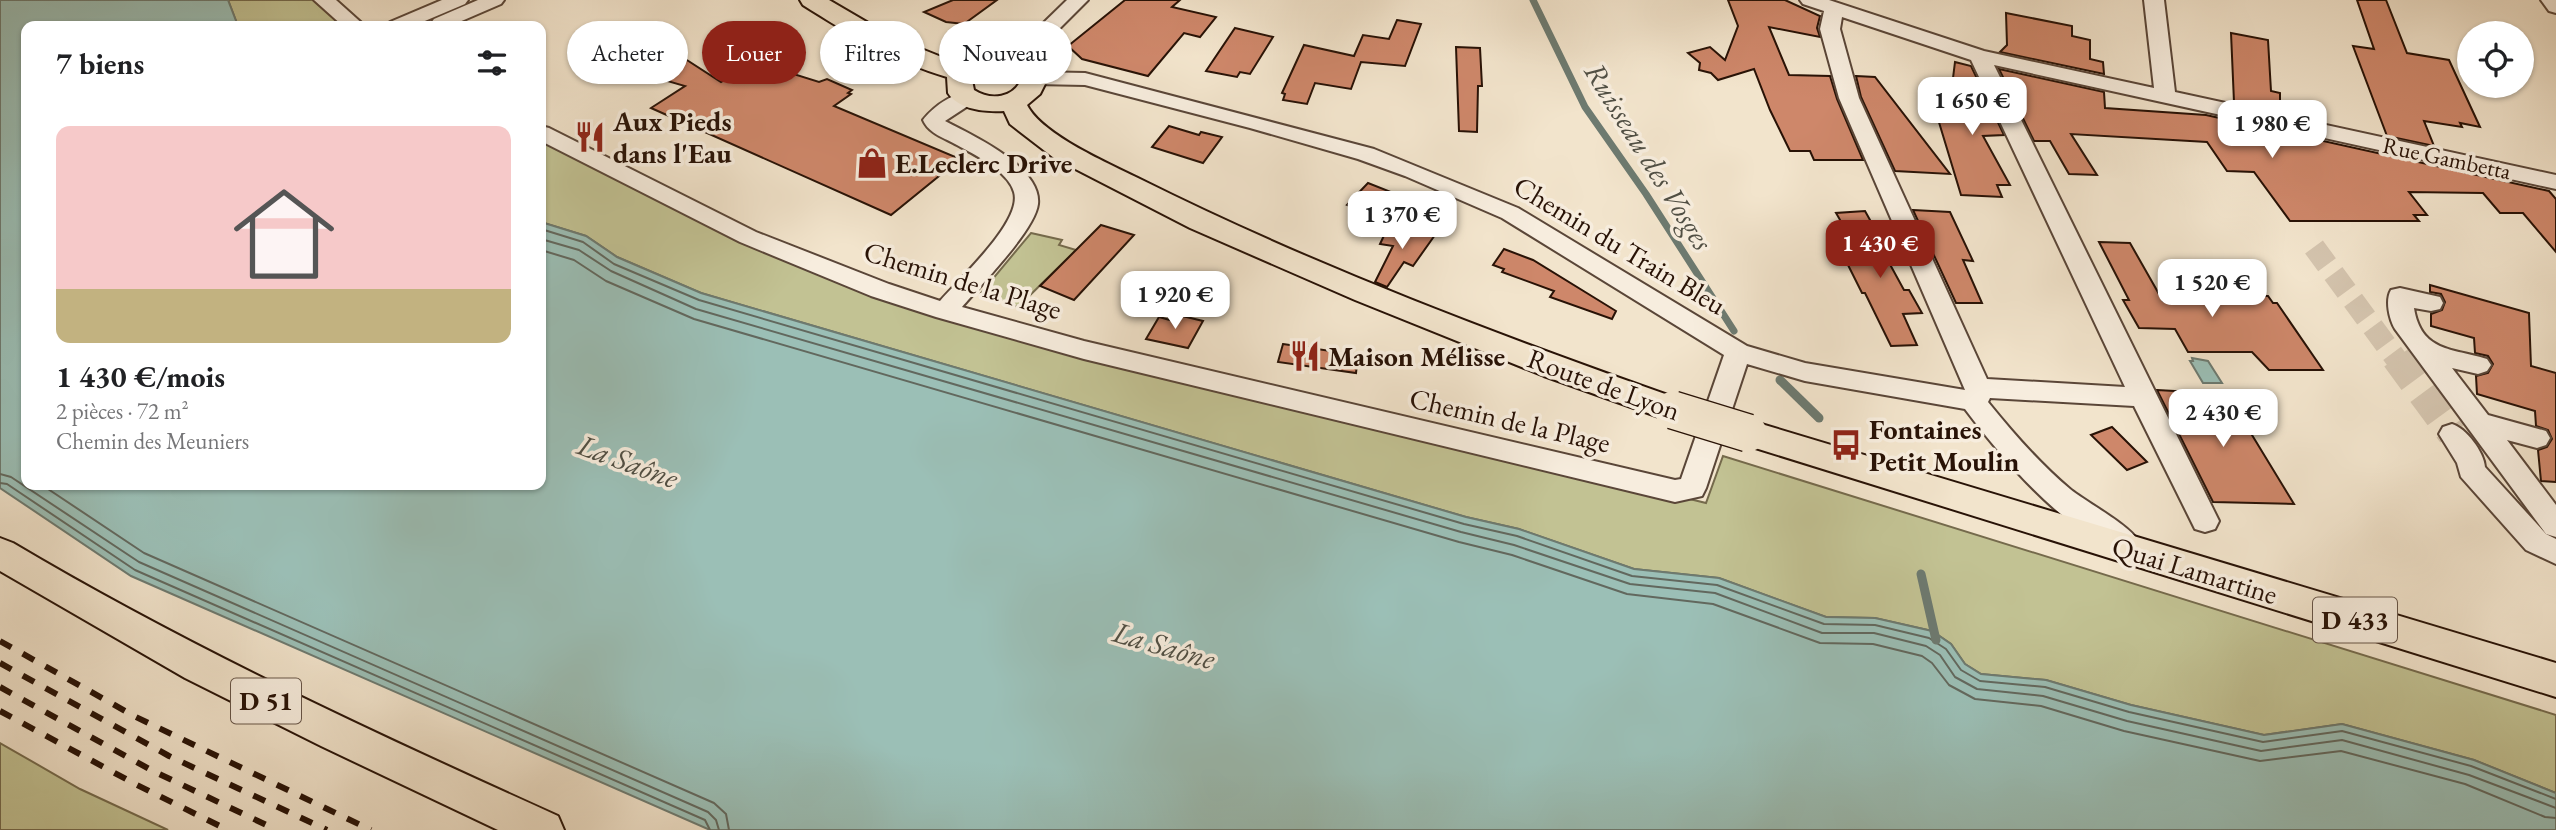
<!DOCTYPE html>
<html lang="fr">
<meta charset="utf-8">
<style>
:root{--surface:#fff;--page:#f2f2f2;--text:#202124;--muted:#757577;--accent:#8f2418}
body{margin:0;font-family:"EB Garamond",serif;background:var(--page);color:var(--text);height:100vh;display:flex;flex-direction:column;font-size:26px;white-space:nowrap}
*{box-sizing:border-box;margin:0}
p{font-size:23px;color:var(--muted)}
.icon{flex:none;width:38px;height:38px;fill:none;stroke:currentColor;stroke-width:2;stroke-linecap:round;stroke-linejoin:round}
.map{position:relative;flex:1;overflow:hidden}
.panel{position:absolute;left:21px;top:21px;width:525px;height:469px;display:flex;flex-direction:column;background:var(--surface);border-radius:14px;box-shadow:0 2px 5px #0004}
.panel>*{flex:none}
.hud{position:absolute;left:567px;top:21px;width:665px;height:63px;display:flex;gap:14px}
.fabs{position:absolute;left:2457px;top:21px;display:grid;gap:14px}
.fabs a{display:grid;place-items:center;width:77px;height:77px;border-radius:50%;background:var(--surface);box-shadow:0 2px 5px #0004;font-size:35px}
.price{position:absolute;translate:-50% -60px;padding:0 16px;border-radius:14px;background:#fff;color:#222;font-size:23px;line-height:46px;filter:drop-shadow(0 2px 4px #0008)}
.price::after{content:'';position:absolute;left:50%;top:42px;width:21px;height:16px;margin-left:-10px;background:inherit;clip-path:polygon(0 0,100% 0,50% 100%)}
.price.active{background:var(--accent);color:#fff}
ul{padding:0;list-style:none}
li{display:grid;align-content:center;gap:14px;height:371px;padding:0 35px}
li span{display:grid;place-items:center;height:217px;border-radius:14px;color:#555}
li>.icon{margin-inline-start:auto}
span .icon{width:126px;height:126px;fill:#fffc;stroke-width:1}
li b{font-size:30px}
h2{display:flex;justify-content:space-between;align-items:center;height:84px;padding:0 35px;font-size:30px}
.pill{padding:0 24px;border-radius:32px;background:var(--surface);box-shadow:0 2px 5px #0004;font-size:24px;line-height:63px}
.pill.active{background:var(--accent);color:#fff}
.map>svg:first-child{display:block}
</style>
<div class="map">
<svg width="2556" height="830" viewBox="0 0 2556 830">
<rect width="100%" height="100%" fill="#f2e4cc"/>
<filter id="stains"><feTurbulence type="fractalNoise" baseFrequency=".00286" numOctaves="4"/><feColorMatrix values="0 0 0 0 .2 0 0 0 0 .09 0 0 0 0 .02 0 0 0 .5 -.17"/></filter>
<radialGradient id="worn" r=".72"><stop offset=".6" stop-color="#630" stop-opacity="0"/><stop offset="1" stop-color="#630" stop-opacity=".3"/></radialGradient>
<!-- green -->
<g fill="#c2c293" stroke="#756a4c" stroke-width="2">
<polygon points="228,0 319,0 347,26 238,26"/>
<polygon points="541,139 793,261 930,312 1706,503 1723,456 2556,715 2556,793 2474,760 2342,724 2264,735 2131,705 2046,680 1981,674 1965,664 1951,644 1932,631 1875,618 1826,617 1719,578 1634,569 1519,529 1466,517 701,293 617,257 586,236 541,222"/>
<polygon points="1031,233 1062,240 1059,245 1076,250 1018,307 981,293"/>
<polygon points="0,743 80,789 168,830 0,830"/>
</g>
<!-- water -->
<g fill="#9bbfb6" stroke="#6d7a70" stroke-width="2">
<polygon points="0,0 228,0 238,26 26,26 26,485 541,485 541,222 586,236 617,257 701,293 1466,517 1519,529 1634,569 1719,578 1826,617 1875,618 1932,631 1951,644 1965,664 1981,674 2046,680 2131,705 2264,735 2342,724 2474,760 2556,793 2556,830 710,830 131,576 0,488"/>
<polygon points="2192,358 2208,361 2222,383 2203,383 2190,361 2193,361"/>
</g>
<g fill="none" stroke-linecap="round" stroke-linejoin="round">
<!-- shore -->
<g stroke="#62685e" stroke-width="2">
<polyline points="541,229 583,242 614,264 699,300 1464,524 1517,536 1632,576 1717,585 1824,624 1875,625 1929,638 1946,649 1961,670 1980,681 2045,687 2129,712 2263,742 2342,731 2471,766 2556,799"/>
<polyline points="541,239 579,250 611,271 696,309 1461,532 1514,545 1630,584 1715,593 1822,633 1874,633 1926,646 1940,655 1955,677 1977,689 2043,696 2127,721 2261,751 2342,740 2469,775 2556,808"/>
<polyline points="541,250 574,260 606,281 694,319 1459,542 1512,555 1627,594 1713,604 1820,643 1873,644 1922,656 1932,663 1949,685 1975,699 2041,706 2124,731 2260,761 2341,751 2465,784 2545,817 2556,818"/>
<polyline points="0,474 11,477 139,562 708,812 716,820 719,830"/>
<polyline points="0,483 7,484 135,570 705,820 710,830"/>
<polyline points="42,485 144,553 714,803 726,814 729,830"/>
</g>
<!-- stream-far1 -->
<polyline stroke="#6d7a70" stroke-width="7" points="1533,0 1585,107 1646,194 1734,331"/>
<!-- stream -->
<g stroke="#6d7a70" stroke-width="9">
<polyline points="1780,380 1819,418"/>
<polyline points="1921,574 1936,640"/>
</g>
</g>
<!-- building -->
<g fill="#ce876a" stroke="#281206" stroke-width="2">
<polygon points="953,0 997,0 964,24 946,22 924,12"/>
<polygon points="1125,0 1180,0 1172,7 1216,17 1200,37 1184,33 1148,76 1082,59 1068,46"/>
<polygon points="1728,0 1785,0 1820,16 1817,28 1820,37 1769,27 1789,75 1830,76 1837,99 1863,160 1814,160 1810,151 1790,151 1770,110 1754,69 1718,80 1711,73 1699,70 1700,63 1688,53 1710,47 1725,60 1738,26"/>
<polygon points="2357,0 2386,0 2407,53 2449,60 2480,127 2460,123 2462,127 2424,121 2434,146 2387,136 2353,46 2374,49"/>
<polygon points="2006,13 2072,26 2072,36 2090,40 2090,59 2103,62 2104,74 2000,52 2007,45"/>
<polygon points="1397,20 1421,24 1405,66 1361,62 1351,89 1315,83 1307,104 1283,100 1285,94 1282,93 1304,45 1354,56 1363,35 1389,39"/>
<polygon points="1235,28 1273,37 1250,74 1240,72 1237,77 1206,71"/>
<polygon points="2231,33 2268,40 2271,91 2280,93 2280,112 2234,102"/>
<polygon points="1456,47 1480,48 1482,86 1478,86 1477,132 1459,131"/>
<polygon points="676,53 721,82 745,67 770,78 781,70 819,82 827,79 852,90 848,93 851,94 834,106 960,159 891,215 651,108 685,86 643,74"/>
<polygon points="1955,62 1971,66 2004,135 1983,136 2010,185 1997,185 2002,197 1961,195 1938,119 1963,119 1947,78 1953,78"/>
<polygon points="1999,69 2104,92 2105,108 2206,115 2549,191 2556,199 2556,252 2523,213 2500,213 2483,193 2409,192 2427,215 2414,215 2419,221 2290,221 2254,172 2227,171 2207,142 2071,134 2097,175 2069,174 2050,141 2034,141"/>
<polygon points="1856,76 1875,77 1950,174 1895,171 1861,97"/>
<polygon points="1169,126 1199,135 1201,132 1222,137 1203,163 1152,147"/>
<polygon points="1368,183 1391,192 1369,214 1347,205"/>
<polygon points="1913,210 1950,212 1973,261 1963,260 1982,303 1956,303"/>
<polygon points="1865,211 1879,236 1875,237 1904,290 1909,290 1922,313 1903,314 1917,345 1891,346 1865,293 1862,293 1847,263 1865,263 1836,213"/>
<polygon points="1101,225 1134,235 1074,300 1040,286"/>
<polygon points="1389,225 1435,235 1413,266 1404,262 1387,287 1375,282 1393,246 1380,244"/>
<polygon points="2099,242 2130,243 2163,301 2180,304 2225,304 2220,296 2268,296 2273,303 2277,303 2323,370 2269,370 2252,352 2188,352 2175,329 2139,328 2123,300 2129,300"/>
<polygon points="1504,249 1533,260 1616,311 1612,319 1550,297 1554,291 1502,272 1504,269 1493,265"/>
<polygon points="2430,285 2529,313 2531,366 2556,373 2556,482 2541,481 2538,450 2547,447 2552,439 2548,430 2536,426 2535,411 2477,394 2476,376 2488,373 2493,364 2488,356 2475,353 2474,338 2431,326 2431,314 2442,310 2445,302 2441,294 2430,292"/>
<polygon points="1174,314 1203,321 1188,348 1146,339 1159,317 1170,320"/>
<polygon points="1283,344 1358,355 1356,373 1278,362"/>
<polygon points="2157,390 2227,394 2294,504 2213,502"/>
<polygon points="2112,427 2147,462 2127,470 2091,435"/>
</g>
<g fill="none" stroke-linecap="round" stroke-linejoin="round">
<!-- minor-tunnel-far1 -->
<polyline stroke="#d4c4ae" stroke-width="22" stroke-dasharray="22 11" stroke-linecap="butt" points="2314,247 2397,360"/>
<!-- minor-tunnel -->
<polyline stroke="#d4c4ae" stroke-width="29" stroke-dasharray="29 15" stroke-linecap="butt" points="2396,358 2452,434"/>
<defs>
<g id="minor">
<polygon points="314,0 336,0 365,26 343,26"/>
<polygon points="442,0 468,0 465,4 413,26 387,26 390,22"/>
<polygon points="478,0 504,0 501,4 450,26 433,26 431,23 434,19"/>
<polygon points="1067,0 1088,0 1042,46 1027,66 1013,66 1010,62 1028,38"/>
<path d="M1800,0H1829L1984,51L2154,88L2144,0H2164L2175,92L2556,175V189L1994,65L2219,521L2215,529L2205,532L2195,529L2134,406L1990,398L1988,402C2013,433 2039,463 2070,489C2086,502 2131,526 2138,541L2134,549L2124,552C2065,533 2002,458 1965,409L1805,381L1747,364L1706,488L1702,496L1675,502L1084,359L936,317L871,296L740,242L541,141V126L549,128L756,232L889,284L940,301C959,279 1023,221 1014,192C1008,171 975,155 957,145C945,138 929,134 923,120C934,106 957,89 974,94L977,98L974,102L945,121C972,135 1042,167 1038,204C1035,230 980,286 962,307L1084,341L1675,480L1681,479L1724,355L1502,218L1405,176L1358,159L1250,128L1085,85L1035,84L1028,82L1025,78L1028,74L1035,72L1085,73L1374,149L1518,208L1747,346L1805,363L1965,390L1839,98L1820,29L1824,11L1803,4ZM1842,17L1971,60L2125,387L1987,379L1859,98L1840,29Z"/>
<polygon points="2541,0 2556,0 2556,13 2549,11"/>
<path d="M2400,288L2440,297L2443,303L2440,309L2431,311L2414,308C2421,352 2452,348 2487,359L2491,365L2487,371L2478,374L2452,368L2488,415L2546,431L2550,438L2546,445L2537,448L2507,440L2556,505V537L2546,534L2395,329C2389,319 2385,300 2391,290Z"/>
<path d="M2452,424C2466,428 2484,452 2485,467L2546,534L2556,539V564L2526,550L2461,477L2457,463L2439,434L2443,427Z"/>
</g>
<g id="major">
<path d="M800,0H829L894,38L959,64C987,46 1032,45 1048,78L1040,94L1027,105C1042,135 1110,164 1140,179C1316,267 1500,336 1685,401L1690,410L1685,419L1673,422L1544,376L1355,300L1190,228L1054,158L1010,124L1004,111C985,112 959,110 948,93L947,77C895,62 849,34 803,5ZM996,67C1006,67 1017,68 1022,78C1014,98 991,101 974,90L972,80L984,71Z"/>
<polygon points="1748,420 2556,663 2556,697 1736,442 1731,433 1736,424"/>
<path d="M0,538L13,543C188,647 372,732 558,816L564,830H498L321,746L185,678L0,571Z"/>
</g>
</defs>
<!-- minor casing -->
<use href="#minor" stroke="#5a4638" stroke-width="4"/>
<!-- major casing -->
<use href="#major" stroke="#281206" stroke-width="4"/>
<!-- minor -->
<use href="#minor" fill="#f7edde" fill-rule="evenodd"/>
<!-- major -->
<use href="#major" fill="#f2e4cc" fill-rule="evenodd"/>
<!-- rail -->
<g stroke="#281206" stroke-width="6" stroke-dasharray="13 13" stroke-linecap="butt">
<polyline points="0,641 136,717 371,830"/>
<polyline points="0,663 169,756 327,830"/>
<polyline points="0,687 153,771 277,830"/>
<polyline points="0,711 137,785 228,830"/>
</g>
<defs>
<polyline id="major-bridge" points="1673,410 1748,433"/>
</defs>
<!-- major-bridge casing -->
<use href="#major-bridge" stroke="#281206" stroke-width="40" stroke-linecap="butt"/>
<!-- major-bridge -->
<use href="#major-bridge" stroke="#f2e4cc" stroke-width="37"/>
</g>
<!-- icons -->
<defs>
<symbol id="restaurant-bare" viewBox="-9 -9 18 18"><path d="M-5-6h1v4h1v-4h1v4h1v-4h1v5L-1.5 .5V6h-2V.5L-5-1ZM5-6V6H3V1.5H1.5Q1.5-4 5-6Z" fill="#8f2418" stroke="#f7edde" stroke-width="2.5" paint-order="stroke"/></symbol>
<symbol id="shop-bare" viewBox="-9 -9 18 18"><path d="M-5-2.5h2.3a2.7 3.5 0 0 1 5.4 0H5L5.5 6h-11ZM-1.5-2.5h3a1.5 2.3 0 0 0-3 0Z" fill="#8f2418" stroke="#f7edde" stroke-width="2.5" paint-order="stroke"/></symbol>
<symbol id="bus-bare" viewBox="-9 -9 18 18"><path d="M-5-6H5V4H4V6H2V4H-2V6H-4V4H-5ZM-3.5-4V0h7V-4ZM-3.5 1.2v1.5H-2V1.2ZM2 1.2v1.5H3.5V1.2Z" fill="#8f2418" stroke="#f7edde" stroke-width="2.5" paint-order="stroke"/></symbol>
</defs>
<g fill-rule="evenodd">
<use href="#restaurant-bare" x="568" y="115" width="44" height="44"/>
<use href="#shop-bare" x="850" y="141" width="44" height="44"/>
<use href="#restaurant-bare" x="1283" y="334" width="44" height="44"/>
<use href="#bus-bare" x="1824" y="423" width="44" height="44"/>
</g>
<g text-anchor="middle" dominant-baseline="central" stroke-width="7" stroke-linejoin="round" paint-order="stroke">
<!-- far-street labels -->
<g font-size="23" fill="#281206" stroke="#f7edde">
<text transform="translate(2447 158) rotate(12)">Rue Gambetta</text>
</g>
<!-- shield labels -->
<g fill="#f7edde" stroke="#665447" stroke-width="2">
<rect x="2313" y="597.5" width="84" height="45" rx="5"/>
<rect x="231" y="678.5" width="70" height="45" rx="5"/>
</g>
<g font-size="26" font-weight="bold" fill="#281206">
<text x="2355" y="620">D 433</text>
<text x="266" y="701">D 51</text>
</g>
<!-- poi labels -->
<g font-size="28" font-weight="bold" fill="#281206" stroke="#f7edde" text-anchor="start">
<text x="613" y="121">Aux Pieds<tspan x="613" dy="32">dans l'Eau</tspan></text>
<text x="895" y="163">E.Leclerc Drive</text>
<text x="1328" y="356">Maison Mélisse</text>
<text x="1869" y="429">Fontaines<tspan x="1869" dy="32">Petit Moulin</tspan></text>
</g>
<!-- street labels -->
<g font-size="28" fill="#281206" stroke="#f7edde">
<text transform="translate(1620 245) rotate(31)">Chemin du Train Bleu</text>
<text transform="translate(963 280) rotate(17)">Chemin de la Plage</text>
<text transform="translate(1604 384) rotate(20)">Route de Lyon</text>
<text transform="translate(1510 420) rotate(13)">Chemin de la Plage</text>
<text transform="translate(2195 570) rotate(17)">Quai Lamartine</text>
</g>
<!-- water labels -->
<g font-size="30" font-style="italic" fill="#504f44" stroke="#f7edde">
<text transform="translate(1649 156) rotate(58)">Ruisseau des Vosges</text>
<text transform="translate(628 461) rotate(20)">La Saône</text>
<text transform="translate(1164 645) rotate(16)">La Saône</text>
</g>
</g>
<rect width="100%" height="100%" filter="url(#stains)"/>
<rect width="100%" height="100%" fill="url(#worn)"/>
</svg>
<div class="fabs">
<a><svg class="icon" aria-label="locate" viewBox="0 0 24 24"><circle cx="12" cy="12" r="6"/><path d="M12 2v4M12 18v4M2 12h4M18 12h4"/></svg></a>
</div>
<b class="price" style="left:1972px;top:137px">1 650 €</b>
<b class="price" style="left:2272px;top:160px">1 980 €</b>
<b class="price" style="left:1402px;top:251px">1 370 €</b>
<b class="price active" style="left:1880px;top:280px">1 430 €</b>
<b class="price" style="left:2212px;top:319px">1 520 €</b>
<b class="price" style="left:1175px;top:331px">1 920 €</b>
<b class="price" style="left:2223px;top:449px">2 430 €</b>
<div class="hud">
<a class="pill">Acheter</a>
<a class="pill active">Louer</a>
<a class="pill">Filtres</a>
<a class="pill">Nouveau</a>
</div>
<section class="panel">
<h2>7 biens<svg class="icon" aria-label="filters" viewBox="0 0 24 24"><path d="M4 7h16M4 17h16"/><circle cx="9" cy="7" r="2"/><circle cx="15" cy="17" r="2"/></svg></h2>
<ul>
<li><span style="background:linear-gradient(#f6c9c9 75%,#c2b280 0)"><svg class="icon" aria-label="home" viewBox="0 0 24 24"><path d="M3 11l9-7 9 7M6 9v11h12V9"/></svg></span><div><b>1 430 €/mois</b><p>2 pièces · 72 m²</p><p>Chemin des Meuniers</p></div></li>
</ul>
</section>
</div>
